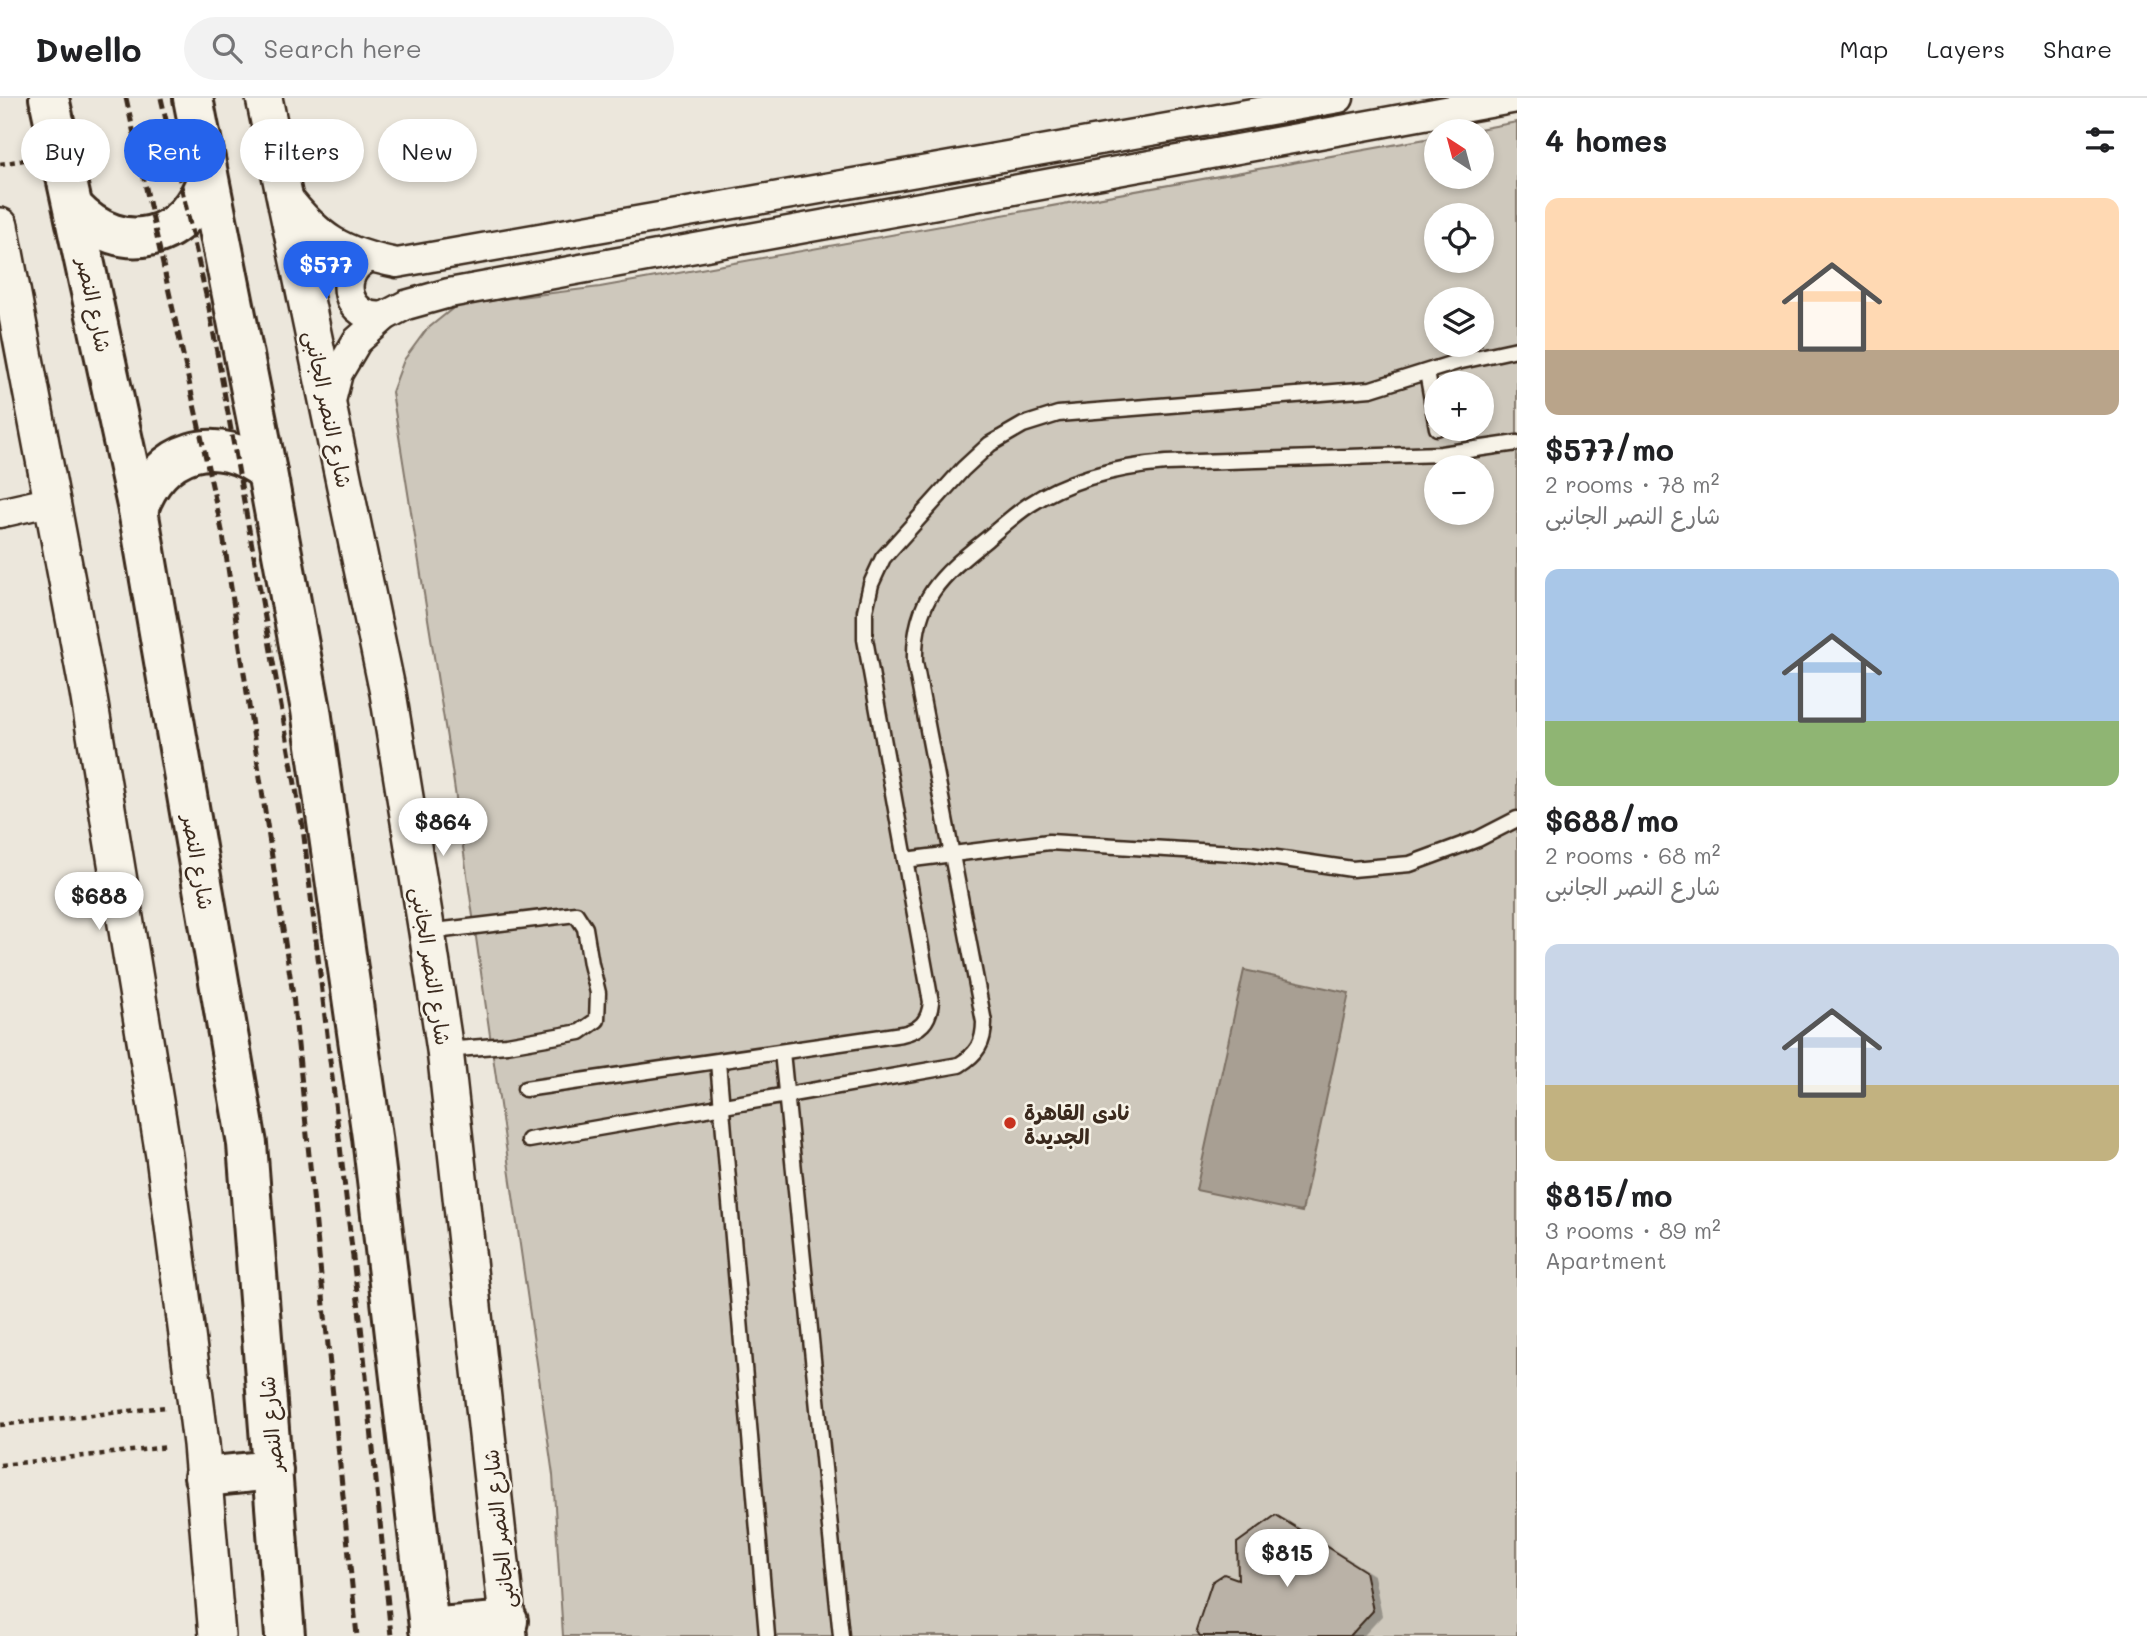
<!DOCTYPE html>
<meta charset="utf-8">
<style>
:root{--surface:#fff;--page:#f2f2f2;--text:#202124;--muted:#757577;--line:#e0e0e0;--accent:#2563eb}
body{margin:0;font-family:Mali,"Playpen Sans Arabic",sans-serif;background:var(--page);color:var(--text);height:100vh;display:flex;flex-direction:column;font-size:26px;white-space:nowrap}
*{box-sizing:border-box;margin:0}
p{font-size:23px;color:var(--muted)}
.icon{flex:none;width:38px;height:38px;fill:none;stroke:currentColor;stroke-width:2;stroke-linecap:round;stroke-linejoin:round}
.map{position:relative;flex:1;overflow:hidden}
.sheet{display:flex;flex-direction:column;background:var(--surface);width:630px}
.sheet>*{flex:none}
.guide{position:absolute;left:21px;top:21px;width:665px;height:63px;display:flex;gap:14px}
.needle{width:46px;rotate:324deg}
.tools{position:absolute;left:1424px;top:21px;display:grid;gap:14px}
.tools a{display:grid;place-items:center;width:70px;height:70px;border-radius:50%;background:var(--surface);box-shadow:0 4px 10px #0003;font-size:35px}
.price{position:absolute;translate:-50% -60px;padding:0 16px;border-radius:24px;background:#fff;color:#222;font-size:23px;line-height:46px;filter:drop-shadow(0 2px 4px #0008)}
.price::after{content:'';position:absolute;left:50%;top:42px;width:21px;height:16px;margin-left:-10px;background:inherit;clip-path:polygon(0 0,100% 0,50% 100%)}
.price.on{background:var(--accent);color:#fff}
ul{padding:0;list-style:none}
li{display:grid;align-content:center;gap:14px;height:371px;padding:0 28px}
li span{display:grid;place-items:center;height:217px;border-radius:14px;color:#555}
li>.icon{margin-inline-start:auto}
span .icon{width:126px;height:126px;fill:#fffc;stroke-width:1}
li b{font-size:30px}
h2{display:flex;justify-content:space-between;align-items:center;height:84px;padding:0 28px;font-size:30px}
.chip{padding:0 24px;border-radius:32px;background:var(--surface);box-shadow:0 4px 10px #0003;font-size:24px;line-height:63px}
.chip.on{background:var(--accent);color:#fff}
header{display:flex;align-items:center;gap:42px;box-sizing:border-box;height:98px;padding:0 35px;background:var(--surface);border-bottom:2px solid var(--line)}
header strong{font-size:33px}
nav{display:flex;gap:38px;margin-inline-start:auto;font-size:24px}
.search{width:490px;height:63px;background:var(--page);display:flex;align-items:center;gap:18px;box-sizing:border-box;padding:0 24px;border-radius:38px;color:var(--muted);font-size:26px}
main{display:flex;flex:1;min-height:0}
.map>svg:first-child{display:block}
</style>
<header>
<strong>Dwello</strong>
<div class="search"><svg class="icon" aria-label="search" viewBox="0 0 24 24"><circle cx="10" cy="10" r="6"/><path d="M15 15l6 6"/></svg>Search here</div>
<nav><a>Map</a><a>Layers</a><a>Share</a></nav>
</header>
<main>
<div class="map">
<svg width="1517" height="1538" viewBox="0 0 1517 1538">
<defs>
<filter id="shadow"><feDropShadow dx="8" dy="4.5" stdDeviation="0" flood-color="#0004"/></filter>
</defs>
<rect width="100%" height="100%" fill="#ece7dc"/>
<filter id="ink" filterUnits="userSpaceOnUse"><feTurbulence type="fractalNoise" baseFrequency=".0143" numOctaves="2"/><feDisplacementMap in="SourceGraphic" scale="14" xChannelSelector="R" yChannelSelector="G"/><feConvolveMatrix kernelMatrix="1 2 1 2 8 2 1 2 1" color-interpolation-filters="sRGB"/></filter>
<g filter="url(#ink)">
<!-- green -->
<path fill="#cec8bc" stroke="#84796d" stroke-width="2" fill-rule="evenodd" d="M1517,24V1538H563L553,1377L452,672L392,294L404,262L426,232L457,207L600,189L1437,39V79H1482V33H1468ZM1437,117H1482V163H1437ZM1437,201H1482V247H1437ZM1437,285H1482V331H1437ZM1437,369H1482V415H1437Z"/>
<!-- water -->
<polygon fill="#a89f93" stroke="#7c7064" stroke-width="2" points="1244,872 1349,895 1302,1114 1196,1092"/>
<!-- building -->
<polygon fill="#bab2a7" stroke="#3b2a1e" stroke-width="2" filter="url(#shadow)" points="1276,1417 1365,1473 1373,1513 1350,1538 1200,1538 1196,1532 1212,1484 1224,1476 1238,1481 1237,1445"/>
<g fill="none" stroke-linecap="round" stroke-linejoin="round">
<defs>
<g id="service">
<polyline points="1427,274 1437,330"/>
<polyline points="905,762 1049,744 1250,756 1352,771 1410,766 1478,741 1517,721"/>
<polyline points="427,834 576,816 585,830 591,866 598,895 597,922 580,934 507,947 445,952"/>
<polyline points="782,954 841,1538"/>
<polyline points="718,964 767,1538"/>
<path d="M525,991L902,936C920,932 929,924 931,904L865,541V513L871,486L883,460L963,371L990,346L1023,327L1058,316L1371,291L1457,264L1517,251"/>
<path d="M529,1042L959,967C977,956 984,945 984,924L915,564C913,501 941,478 987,441C1000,430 1014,417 1029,407C1070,380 1118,369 1166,365L1441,356L1517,345"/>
</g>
<g id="minor">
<path d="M285,96C320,141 341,154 397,165L1339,0"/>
<path d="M369,160C334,175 347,224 385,218"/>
<polyline points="329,311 338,275 357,243 385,218 406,207 449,195 1517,0"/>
<polyline points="0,415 53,403"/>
</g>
<g id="tertiary">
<polyline points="264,0 388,595 427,834 445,952 509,1538"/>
<polyline points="0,128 88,594 164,1058 201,1346 217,1538"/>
</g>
<g id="primary">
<polyline points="49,0 138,412 247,1046 285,1538"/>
<polyline points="193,0 267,374 311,612 372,1039 430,1538"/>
<path d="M74,110C122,161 188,143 208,77"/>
<path d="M138,412C159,351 217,333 267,374"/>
<polyline points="204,1379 273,1372"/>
<polyline points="429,1530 508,1523"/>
</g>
</defs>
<!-- service casing -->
<use href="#service" stroke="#3b2a1e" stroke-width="19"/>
<!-- minor casing -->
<use href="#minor" stroke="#3b2a1e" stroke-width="33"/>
<!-- tertiary casing -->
<use href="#tertiary" stroke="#3b2a1e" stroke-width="40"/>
<!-- primary casing -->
<use href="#primary" stroke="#3b2a1e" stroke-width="44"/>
<!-- path -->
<g stroke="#3b2a1e" stroke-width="4.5" stroke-dasharray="5 5" stroke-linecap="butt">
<polyline points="0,66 30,61"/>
<polyline points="0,1327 166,1309"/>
<polyline points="0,1367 169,1349"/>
</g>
<!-- service -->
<use href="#service" stroke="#f7f3e8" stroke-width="14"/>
<!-- minor -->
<use href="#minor" stroke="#f7f3e8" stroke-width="28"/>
<!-- tertiary -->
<use href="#tertiary" stroke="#f7f3e8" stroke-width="35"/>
<!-- primary -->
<use href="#primary" stroke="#f7f3e8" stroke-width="38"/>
<!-- rail -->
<g stroke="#3b2a1e" stroke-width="5" stroke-dasharray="10 5" stroke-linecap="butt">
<polyline points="126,0 223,437 293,897 357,1538"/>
<polyline points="161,0 209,210 303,730 362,1237 391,1538"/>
</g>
</g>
</g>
<!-- markers -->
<circle fill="#c8321e" stroke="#f7f3e8" stroke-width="2.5" cx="1010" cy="1025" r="7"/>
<g text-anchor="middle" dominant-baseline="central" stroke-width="5" stroke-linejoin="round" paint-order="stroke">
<!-- street labels -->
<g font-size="21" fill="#3b2a1e" stroke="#f7f3e8">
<text transform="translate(95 207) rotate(78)">شارع النصر</text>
<text transform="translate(329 311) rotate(78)">شارع النصر الجانبى</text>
<text transform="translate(199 764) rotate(80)">شارع النصر</text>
<text transform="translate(432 868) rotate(81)">شارع النصر الجانبى</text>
<text transform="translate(270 1326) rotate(-95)">شارع النصر</text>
<text transform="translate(498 1431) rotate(-96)">شارع النصر الجانبى</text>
</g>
<!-- poi labels -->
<g font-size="21" font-weight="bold" fill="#3b2a1e" stroke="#f7f3e8" text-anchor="start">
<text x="1024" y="1013">نادى القاهرة<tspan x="1024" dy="24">الجديدة</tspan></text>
</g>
</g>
</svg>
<div class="tools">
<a><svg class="needle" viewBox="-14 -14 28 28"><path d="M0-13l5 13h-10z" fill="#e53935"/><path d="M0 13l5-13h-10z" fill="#757577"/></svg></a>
<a><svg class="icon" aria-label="locate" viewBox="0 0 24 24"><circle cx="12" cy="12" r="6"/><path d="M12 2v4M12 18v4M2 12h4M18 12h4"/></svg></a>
<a><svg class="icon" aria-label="layers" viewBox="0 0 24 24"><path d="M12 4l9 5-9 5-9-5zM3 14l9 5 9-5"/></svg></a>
<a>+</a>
<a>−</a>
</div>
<b class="price on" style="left:326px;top:203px">$577</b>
<b class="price" style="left:443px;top:760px">$864</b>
<b class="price" style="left:99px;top:834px">$688</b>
<b class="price" style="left:1287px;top:1491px">$815</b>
<div class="guide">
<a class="chip">Buy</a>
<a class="chip on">Rent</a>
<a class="chip">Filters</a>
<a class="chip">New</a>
</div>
</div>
<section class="sheet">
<h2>4 homes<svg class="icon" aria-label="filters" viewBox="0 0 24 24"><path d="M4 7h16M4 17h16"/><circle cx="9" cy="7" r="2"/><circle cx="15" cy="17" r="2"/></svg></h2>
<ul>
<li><span style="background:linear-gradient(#ffd9b3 70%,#b9a48a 0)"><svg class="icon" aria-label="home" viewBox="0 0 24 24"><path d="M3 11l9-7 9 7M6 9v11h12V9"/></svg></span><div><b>$577/mo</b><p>2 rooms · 78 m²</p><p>شارع النصر الجانبى</p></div></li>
<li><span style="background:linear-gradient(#a9c7e8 70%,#8fb573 0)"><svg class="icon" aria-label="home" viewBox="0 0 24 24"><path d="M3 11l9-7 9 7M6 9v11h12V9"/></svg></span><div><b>$688/mo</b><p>2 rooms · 68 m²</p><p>شارع النصر الجانبى</p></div></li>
<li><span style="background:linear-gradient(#c9d6e8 65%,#c2b280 0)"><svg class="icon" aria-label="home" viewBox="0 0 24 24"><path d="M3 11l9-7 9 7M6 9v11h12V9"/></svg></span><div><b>$815/mo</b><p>3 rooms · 89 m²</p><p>Apartment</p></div></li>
</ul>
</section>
</main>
